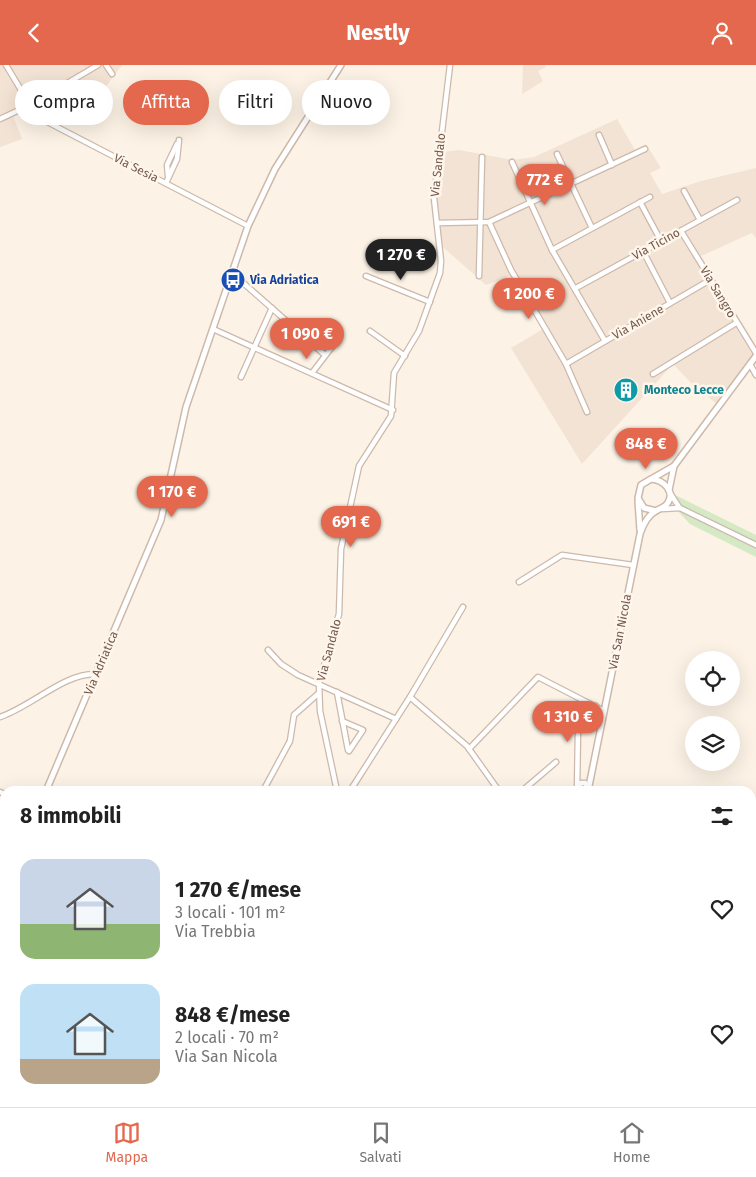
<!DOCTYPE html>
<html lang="it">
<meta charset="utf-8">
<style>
:root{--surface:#fff;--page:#f6f6f6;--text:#222;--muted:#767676;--line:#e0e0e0;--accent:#e3684d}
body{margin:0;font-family:"Fira Sans",sans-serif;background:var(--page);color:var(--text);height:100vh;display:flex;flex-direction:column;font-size:19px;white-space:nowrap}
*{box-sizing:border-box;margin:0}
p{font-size:16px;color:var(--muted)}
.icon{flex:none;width:28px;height:28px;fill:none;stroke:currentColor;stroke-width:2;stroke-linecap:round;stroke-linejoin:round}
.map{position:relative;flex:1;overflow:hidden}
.panel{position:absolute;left:0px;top:721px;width:756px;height:321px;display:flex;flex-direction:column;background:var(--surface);border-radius:15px 15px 0 0;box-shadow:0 5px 20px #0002}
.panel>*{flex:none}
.banner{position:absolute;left:15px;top:15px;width:500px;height:45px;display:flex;gap:10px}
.fabs{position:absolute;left:685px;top:586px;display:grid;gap:10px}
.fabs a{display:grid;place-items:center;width:55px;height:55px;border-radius:50%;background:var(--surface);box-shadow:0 5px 20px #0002;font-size:25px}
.price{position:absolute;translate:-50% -42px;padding:0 11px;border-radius:18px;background:var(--accent);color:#fff;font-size:16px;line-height:32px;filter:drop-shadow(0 1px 2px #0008)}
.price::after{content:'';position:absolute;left:50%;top:30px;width:15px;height:11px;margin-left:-8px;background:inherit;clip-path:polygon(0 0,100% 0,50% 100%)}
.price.current{background:#222;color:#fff}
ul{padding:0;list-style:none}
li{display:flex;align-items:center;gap:15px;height:125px;padding:0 20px}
li span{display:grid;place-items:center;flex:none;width:140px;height:100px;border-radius:15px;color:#555}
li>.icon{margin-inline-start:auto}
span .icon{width:60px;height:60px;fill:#fffc;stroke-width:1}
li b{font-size:21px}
h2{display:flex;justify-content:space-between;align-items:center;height:60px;padding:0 20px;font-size:21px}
.chip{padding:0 18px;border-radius:22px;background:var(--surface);box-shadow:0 5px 20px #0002;font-size:18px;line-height:45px}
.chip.current{background:var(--accent);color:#fff}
header{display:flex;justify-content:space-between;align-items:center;height:65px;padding:0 20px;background:var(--accent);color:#fff;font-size:22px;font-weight:700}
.tabs{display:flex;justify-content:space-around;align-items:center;height:70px;border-top:1px solid var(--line);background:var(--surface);font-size:14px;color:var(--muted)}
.tabs a{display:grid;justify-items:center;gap:2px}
.tabs .current{color:var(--accent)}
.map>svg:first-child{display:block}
</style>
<header><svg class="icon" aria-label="back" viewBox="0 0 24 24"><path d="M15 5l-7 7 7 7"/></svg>Nestly<svg class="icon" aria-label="person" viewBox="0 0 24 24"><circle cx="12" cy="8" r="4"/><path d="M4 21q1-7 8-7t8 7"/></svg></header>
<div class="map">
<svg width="756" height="1042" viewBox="0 0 756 1042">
<rect width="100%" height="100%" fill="#fcf2e5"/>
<!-- residential -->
<g fill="#f3e3d4">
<polygon points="0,0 122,0 86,48 77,51 62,25 13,51 22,74 0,82"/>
<polygon points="523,0 545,0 546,2 538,6 543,16 522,29"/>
<polygon points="617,54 635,85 646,79 661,103 650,108 662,129 701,116 756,103 756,173 752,168 701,191 755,279 752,291 717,339 693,320 673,299 582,399 511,283 543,264 512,210 486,220 436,176 430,133 436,88 459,85 513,95 534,92"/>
</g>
<!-- green -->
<g fill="#d5e9c4">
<polygon points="673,429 756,470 756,478 682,442"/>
<polygon points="677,445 756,484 756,492 690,459"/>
</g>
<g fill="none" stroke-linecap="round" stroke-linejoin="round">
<defs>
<g id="minor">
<polyline points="6,0 30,40"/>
<polyline points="106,0 112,9"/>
<polyline points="26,42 30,48 248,161"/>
<polyline points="0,54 30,40 98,0"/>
<polyline points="599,70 612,100"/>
<polyline points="557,89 592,163"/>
<polyline points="512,97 552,185 605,276"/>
<polyline points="168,111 167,100 177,79"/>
<polyline points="166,118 177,94 179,75"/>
<polyline points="684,126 700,155"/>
<polyline points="640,137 661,176"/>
<polyline points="489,157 511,205 566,299 587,347"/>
<polyline points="437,158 489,157 645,84"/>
<polyline points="681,166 756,288"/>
<polyline points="552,185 650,132"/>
<polyline points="643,186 670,238"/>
<polyline points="232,208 325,290"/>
<polyline points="366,211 430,237"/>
<polyline points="479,211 482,92"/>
<polyline points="576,223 737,135"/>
<polyline points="213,264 393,345"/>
<polyline points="370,266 405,291"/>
<polyline points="566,299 710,215"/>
<polyline points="750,299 756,310"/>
<polyline points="312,308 335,278"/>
<polyline points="653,309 736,258"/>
<polyline points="241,312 272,243"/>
<polyline points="670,428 679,442"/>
<polyline points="662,444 680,443 756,480"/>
<polyline points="519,517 562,490 633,500"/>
<polyline points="268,585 281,599 298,610 396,654"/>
<polyline points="337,627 348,685 349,686 363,665 342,656"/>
<polyline points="410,632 463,542"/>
<path d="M0,652C31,642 64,608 96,609"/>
<polyline points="469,684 538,612 604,646"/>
<polyline points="577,723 581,718 585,718 588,723"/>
<polyline points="263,726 290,676 294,650 319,628"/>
<polyline points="337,726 320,646 319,618 339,549 341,484 359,401 391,351 394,308 419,266 440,208 441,196 434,133 450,0"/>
<polyline points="350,726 410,632 467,681 499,726"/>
<polyline points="522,726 556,697"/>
<polyline points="577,726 578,666 596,641"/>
<polyline points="0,727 5,729"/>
<polyline points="0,977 5,983"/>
<polyline points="52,1038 56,1042"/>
<polyline points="247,1038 250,1042"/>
<polyline points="210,1042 212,1038"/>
</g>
<g id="tertiary">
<polyline points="653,413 674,401 756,291"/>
<polyline points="669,425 674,401"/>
<polyline points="638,436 640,465"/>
<polyline points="46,726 161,455 186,342 248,161 275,104 341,0"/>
<path d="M588,726L640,469C643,460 648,450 656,446C660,443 664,443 667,439C676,427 664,415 651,414L641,420L638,433L644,443L656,446"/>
<polyline points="0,834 5,822"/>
<polyline points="119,1042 120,1038"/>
</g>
<g id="trunk">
<polyline points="751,977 756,975"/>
<polyline points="751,988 756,986"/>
<polyline points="131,1038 131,1042"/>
<polyline points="626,1039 628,1042"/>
<polyline points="108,1042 111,1038"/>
<polyline points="530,1042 544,1038"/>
<polyline points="540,1042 556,1038"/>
<polyline points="561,1042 576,1038"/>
<polyline points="580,1042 589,1038"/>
<polyline points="697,1042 700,1038"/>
</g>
</defs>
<!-- minor casing -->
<use href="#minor" stroke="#cdb9ac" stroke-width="7"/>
<!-- tertiary casing -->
<use href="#tertiary" stroke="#cdb9ac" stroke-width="8"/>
<!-- trunk casing -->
<use href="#trunk" stroke="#d8d0cd" stroke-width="9"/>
<!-- minor -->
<use href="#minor" stroke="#fff" stroke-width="4.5"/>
<!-- tertiary -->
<use href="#tertiary" stroke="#fff" stroke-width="5"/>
<!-- trunk -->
<use href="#trunk" stroke="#f7c29e" stroke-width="7"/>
</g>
<!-- icons -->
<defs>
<symbol id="bus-disc" viewBox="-11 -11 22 22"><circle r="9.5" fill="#1a4fb4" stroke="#fff6eb"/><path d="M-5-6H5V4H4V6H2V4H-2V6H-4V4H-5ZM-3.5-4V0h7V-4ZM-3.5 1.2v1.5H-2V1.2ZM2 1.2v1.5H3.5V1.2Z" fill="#fff"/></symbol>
<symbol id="building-disc" viewBox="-11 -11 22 22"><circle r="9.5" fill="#0f9aa8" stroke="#fff6eb"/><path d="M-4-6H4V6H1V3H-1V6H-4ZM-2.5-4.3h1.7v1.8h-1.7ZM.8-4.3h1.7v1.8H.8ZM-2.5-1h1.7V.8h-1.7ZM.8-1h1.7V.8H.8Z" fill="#fff"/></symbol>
</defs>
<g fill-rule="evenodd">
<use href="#bus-disc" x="219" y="201" width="28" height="28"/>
<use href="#building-disc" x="612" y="311" width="28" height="28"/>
</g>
<g text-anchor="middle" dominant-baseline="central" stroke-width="5" stroke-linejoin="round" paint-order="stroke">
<!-- street labels -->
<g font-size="12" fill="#74584b" stroke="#fff6eb">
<text transform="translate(438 100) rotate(-84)">Via Sandalo</text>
<text transform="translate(136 103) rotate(27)">Via Sesia</text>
<text transform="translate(656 179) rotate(-29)">Via Ticino</text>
<text transform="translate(718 227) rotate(59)">Via Sangro</text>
<text transform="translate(638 257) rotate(-30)">Via Aniene</text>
<text transform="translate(620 567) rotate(-79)">Via San Nicola</text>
<text transform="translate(329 585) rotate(-75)">Via Sandalo</text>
<text transform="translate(101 598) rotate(-67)">Via Adriatica</text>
</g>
<!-- transit labels -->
<g font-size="12" font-weight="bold" fill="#164399" stroke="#fff6eb" text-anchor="start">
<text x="250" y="215">Via Adriatica</text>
</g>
<!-- culture labels -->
<g font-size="12" font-weight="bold" fill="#0d838f" stroke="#fff6eb" text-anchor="start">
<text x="644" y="325">Monteco Lecce</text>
</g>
</g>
</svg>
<div class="fabs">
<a><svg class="icon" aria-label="locate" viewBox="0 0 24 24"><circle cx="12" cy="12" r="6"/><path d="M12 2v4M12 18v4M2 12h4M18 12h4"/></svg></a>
<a><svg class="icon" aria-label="layers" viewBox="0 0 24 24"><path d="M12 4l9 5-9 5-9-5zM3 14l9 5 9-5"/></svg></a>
</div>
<b class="price" style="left:545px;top:141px">772 €</b>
<b class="price current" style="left:401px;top:216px">1 270 €</b>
<b class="price" style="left:529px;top:255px">1 200 €</b>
<b class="price" style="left:307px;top:295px">1 090 €</b>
<b class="price" style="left:646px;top:405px">848 €</b>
<b class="price" style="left:172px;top:453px">1 170 €</b>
<b class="price" style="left:351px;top:483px">691 €</b>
<b class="price" style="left:568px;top:678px">1 310 €</b>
<div class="banner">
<a class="chip">Compra</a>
<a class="chip current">Affitta</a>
<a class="chip">Filtri</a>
<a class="chip">Nuovo</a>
</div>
<section class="panel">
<h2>8 immobili<svg class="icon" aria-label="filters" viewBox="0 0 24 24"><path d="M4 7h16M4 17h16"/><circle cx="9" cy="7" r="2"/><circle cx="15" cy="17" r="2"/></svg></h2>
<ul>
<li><span style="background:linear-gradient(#c9d6e8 65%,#8fb573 0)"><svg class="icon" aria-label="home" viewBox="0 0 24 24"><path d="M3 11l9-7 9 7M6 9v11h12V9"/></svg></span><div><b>1 270 €/mese</b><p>3 locali · 101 m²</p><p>Via Trebbia</p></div><svg class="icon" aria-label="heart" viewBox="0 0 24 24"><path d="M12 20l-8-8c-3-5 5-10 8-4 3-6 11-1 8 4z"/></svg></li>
<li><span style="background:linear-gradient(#bfe0f5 75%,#b9a48a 0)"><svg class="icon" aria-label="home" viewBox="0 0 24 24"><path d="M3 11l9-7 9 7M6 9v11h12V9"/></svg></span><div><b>848 €/mese</b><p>2 locali · 70 m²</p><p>Via San Nicola</p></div><svg class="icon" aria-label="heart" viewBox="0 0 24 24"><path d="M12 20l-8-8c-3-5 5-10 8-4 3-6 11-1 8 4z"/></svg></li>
</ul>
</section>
</div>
<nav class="tabs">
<a class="current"><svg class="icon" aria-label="map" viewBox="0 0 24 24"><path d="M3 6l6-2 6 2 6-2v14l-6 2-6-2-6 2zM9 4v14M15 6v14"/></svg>Mappa</a>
<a><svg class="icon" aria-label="saved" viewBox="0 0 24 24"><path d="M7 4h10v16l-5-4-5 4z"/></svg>Salvati</a>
<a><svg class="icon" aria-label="home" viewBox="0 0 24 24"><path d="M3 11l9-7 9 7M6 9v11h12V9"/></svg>Home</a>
</nav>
